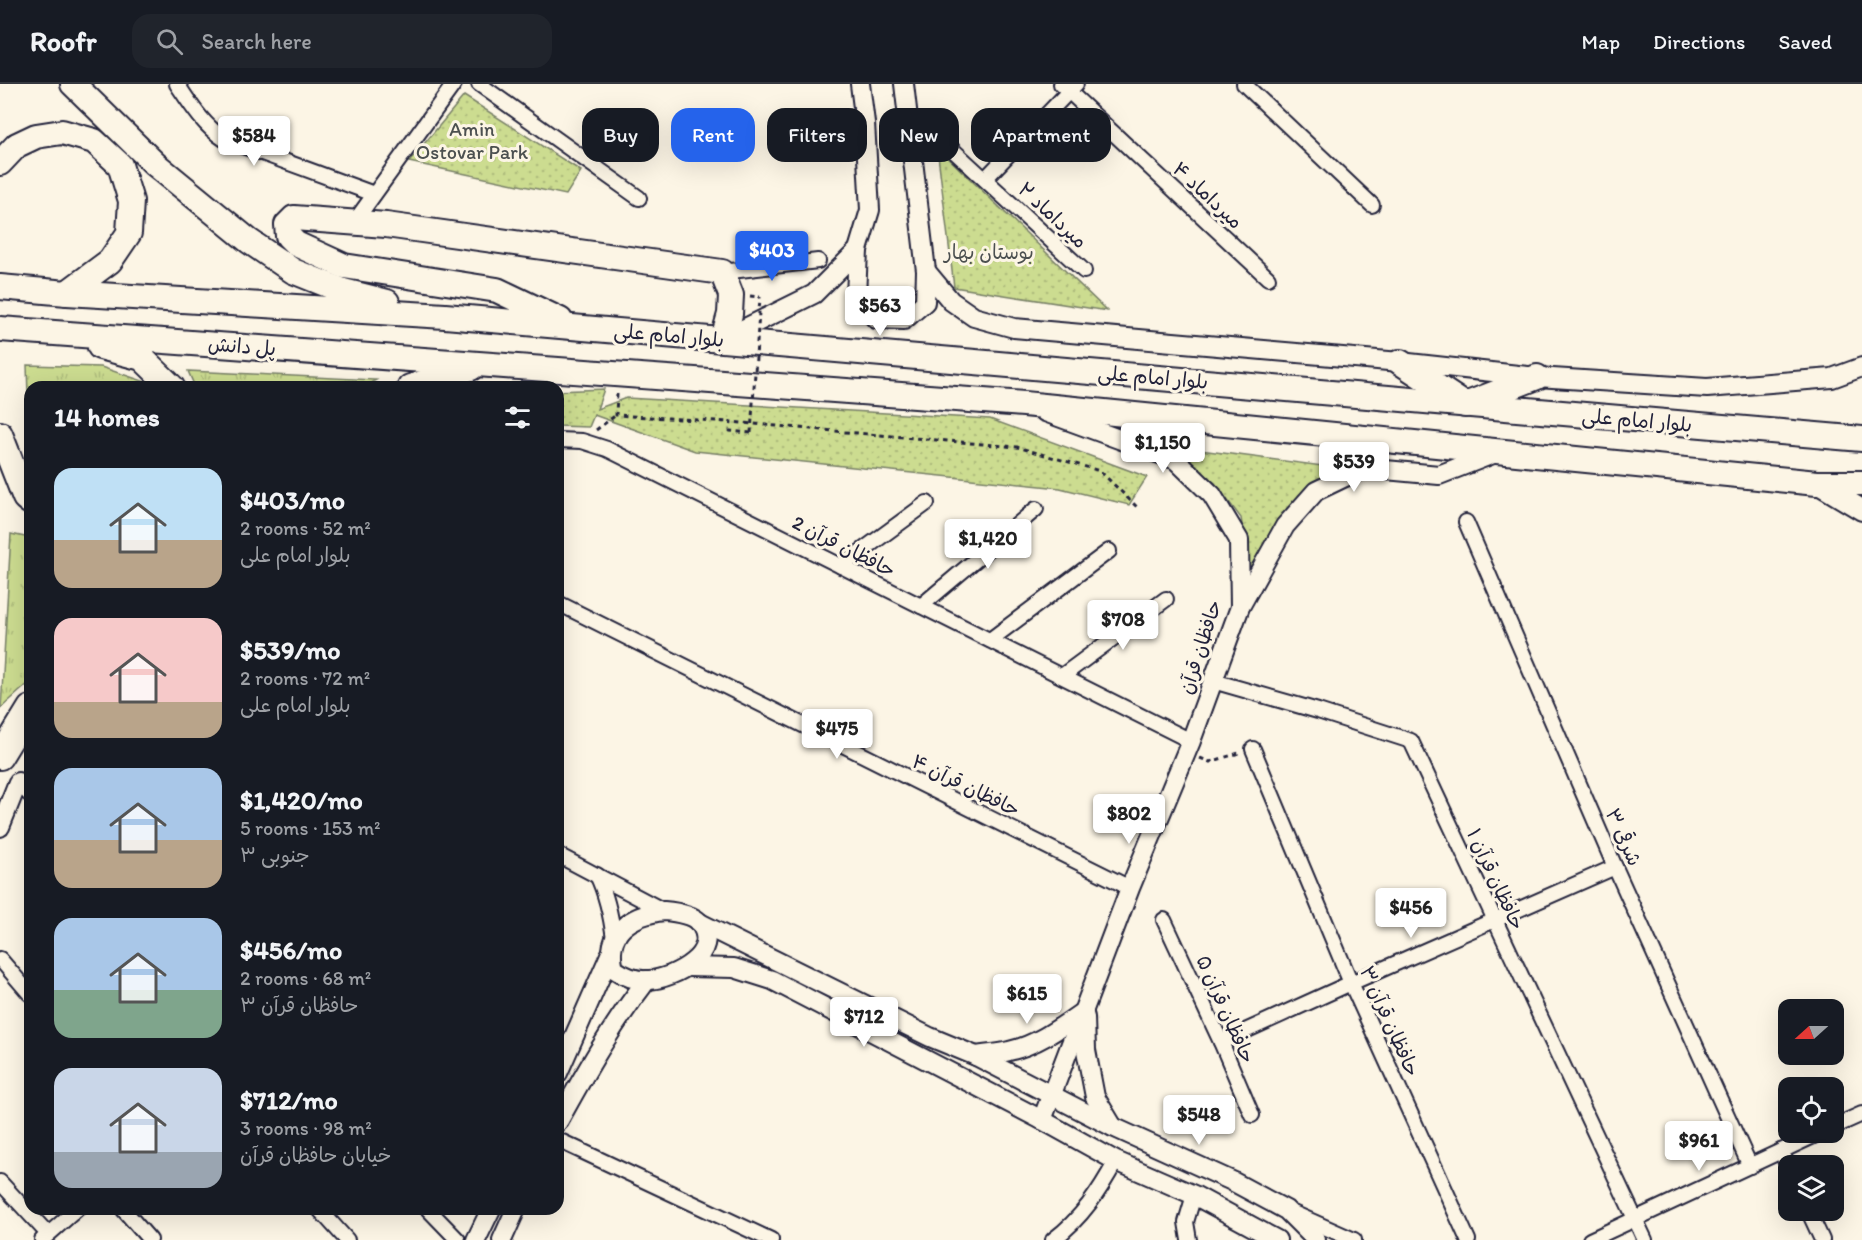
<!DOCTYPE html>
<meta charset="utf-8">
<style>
:root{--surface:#171b24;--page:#20242c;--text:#f1f3f6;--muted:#9ea1a6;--line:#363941;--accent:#2563eb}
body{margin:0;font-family:Itim,"Playpen Sans Arabic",sans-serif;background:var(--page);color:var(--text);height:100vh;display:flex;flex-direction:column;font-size:22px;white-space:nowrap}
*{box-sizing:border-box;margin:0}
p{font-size:20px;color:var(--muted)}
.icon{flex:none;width:33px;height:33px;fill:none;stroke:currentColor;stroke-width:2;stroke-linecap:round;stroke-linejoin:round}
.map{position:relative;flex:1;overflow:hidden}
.drawer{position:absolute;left:24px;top:297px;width:540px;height:834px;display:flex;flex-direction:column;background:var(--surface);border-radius:18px;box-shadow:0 6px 24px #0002}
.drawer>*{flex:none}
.hud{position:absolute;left:582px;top:24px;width:570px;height:54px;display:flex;gap:12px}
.needle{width:39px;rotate:249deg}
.tools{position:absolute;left:1778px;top:915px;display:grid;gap:12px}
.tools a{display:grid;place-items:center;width:66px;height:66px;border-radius:12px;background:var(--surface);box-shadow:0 6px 24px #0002;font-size:30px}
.price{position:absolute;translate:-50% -51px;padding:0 14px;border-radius:6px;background:#fff;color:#222;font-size:20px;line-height:39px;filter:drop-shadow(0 2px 3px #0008)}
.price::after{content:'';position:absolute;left:50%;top:36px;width:18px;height:14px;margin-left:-9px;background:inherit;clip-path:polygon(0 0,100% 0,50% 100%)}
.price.current{background:var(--accent);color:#fff}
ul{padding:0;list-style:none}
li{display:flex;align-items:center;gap:18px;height:150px;padding:0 30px}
li span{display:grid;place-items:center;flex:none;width:168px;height:120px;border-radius:18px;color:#555}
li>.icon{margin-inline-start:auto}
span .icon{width:72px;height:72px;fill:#fffc;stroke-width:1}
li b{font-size:26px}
h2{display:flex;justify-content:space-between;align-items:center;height:72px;padding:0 30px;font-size:26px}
.chip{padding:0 21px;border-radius:18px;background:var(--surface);box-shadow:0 6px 24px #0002;font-size:21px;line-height:54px}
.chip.current{background:var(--accent);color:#fff}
header{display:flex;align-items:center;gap:36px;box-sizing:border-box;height:84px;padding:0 30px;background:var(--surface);border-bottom:2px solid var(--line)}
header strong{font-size:28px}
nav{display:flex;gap:33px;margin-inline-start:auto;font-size:21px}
.search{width:420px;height:54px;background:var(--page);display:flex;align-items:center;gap:15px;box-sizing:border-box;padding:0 21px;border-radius:18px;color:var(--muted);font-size:22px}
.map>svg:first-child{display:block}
</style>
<header>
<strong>Roofr</strong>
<div class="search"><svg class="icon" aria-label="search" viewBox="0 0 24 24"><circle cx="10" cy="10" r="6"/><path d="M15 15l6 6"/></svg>Search here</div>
<nav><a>Map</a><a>Directions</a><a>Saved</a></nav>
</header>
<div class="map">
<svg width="1862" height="1156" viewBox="0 0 1862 1156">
<defs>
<pattern id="grass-tufts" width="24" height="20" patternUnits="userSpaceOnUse" patternTransform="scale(1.5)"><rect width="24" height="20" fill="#ccdc90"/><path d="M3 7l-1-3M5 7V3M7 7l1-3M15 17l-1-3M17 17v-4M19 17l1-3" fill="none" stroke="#afbc7d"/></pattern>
<pattern id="park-dots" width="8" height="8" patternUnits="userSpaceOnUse" patternTransform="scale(1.5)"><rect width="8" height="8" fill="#ccdc90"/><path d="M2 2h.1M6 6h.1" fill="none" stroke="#afbc7d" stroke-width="1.8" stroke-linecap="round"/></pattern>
</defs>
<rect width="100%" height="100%" fill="#fcf5e5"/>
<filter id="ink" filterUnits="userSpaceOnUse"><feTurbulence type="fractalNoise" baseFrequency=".0167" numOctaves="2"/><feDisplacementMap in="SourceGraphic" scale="12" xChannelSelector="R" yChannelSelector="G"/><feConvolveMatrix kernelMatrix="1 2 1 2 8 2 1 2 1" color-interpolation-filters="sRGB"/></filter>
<g filter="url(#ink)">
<!-- grass -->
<g fill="url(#grass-tufts)" stroke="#777f66" stroke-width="1.5">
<polygon points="27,281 101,283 149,299 151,303 30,303 30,373"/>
<polygon points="188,287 376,296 363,303 195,303"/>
<polygon points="11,450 30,454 30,598 1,624"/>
</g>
<!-- park -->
<g fill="url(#park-dots)" stroke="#777f66" stroke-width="1.5">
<polygon points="464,12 581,87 566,111 409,78"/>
<polygon points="937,63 1107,227 954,203"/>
<polygon points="604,305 597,325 626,314 990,335 1147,393 1129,421 1060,404 695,367 594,331 589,343 558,342 558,307"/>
<polygon points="1200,366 1346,385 1250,490 1241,434 1214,398 1175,368"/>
</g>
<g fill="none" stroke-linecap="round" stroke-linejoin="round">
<defs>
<g id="minor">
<path d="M177,0C191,21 203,41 224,55L374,110"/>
<polyline points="479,0 639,114"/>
<polyline points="1061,0 1268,194"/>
<polyline points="1244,0 1372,121"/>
<polyline points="941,55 1084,187"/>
<polyline points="985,95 1076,0"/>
<polyline points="355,137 454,0"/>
<polyline points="722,188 818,177"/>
<polyline points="558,356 582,357 607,365 1191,657"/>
<polyline points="1466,438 1615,783 1750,1082"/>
<polyline points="841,482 927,419"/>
<polyline points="558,519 1130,804"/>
<polyline points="921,522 1036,425"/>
<polyline points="990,556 1109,467"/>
<polyline points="1062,592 1166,515"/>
<polyline points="1213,597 1318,627 1411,657 1645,1156"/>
<polyline points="1253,665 1351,899 1468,1156"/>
<polyline points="18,698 30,711"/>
<polyline points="558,771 664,827"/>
<path d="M597,791C607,812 611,831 614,855"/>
<polyline points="1164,836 1221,958 1252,1031"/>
<polyline points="0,875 30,910"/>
<polyline points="1221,958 1351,899 1615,783"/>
<polyline points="1833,1043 1862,1030"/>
<polyline points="558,1056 771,1156"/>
<polyline points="1781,1067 1788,1082"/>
<polyline points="0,1098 48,1150"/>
<polyline points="123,1125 150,1156"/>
<polyline points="319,1125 347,1156"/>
<polyline points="428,1125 458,1156"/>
<polyline points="1808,1126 1822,1156"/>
<polyline points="1293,1129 1354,1156"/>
<polyline points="42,1156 77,1125"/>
<path d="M1053,1156C1082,1134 1099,1108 1116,1077"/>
<polyline points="1189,1156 1186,1138 1194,1111"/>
<polyline points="1590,1156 1822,1048"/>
</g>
<g id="tertiary">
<polyline points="860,0 865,39 870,126 858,166 856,213 876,235 904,236 925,218 926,187 904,0"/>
<polyline points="926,187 951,217 974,233 1014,244 1400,278 1537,293 1707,304 1832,294 1862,283"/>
<polyline points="723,255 814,210 858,166"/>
<polyline points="1241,521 1285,442 1316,407 1364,384 1439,391 1498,368"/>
<polyline points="0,743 18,698"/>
<path d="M664,827C675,828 691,830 699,838C724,869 673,895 649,896C636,897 624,892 614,885C604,848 631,831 664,827Z"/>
<polyline points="698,838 930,953 976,972 1113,1043 1232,1097 1286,1126 1316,1156"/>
<polyline points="687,883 734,884 772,896 1042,1036 1116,1077 1194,1111 1277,1156"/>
<polyline points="1085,933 1086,966 1095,1013 1113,1043"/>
<path d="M976,972C987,970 998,970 1009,967C1037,961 1061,943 1084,927"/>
<polyline points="558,989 610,871"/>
<polyline points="1042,1036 1130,804 1191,657 1240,523 1239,456 1212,411 1176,376 1045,328"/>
<path d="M558,1038C585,989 612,941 647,896"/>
<polyline points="476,1156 491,1125"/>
<polyline points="502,1156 516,1125"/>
</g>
<polyline id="secondary" points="1817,399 1862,426"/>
<g id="trunk">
<polyline points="73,0 155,80 249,157 293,187 343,207 387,218"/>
<polyline points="0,79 17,61 36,52 62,48 94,57 120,81 131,117 129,149 110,177 67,209"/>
<polyline points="0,203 67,209 445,232 1862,355"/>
<polyline points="560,236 497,206 344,182 296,160 288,152 287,141 294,134 386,141 722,188 731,211 730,230 723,255"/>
<polyline points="0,245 1024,320 1817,399 1862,399"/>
<polyline points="100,263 142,274 172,303"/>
<polyline points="1400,278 1465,321 1537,293"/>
<polyline points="410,303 471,284"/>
<polyline points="0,350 25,414 30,418"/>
<polyline points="0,673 30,624"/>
</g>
</defs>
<!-- minor casing -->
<use href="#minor" stroke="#22223b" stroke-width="18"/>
<!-- tertiary casing -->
<use href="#tertiary" stroke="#22223b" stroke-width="22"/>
<!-- secondary casing -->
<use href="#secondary" stroke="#22223b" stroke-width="24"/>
<!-- trunk casing -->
<use href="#trunk" stroke="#22223b" stroke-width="28"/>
<!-- path -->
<g stroke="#22223b" stroke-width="3" stroke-dasharray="4.5 4.5" stroke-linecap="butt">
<polyline points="750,212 760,213"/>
<polyline points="617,310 616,331 731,338"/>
<polyline points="596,346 616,331"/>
<polyline points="751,349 730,347 731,338 1017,363 1100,387 1138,424"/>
<polyline points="1200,674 1210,678 1239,669"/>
</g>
<!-- minor -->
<use href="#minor" stroke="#fcf5e5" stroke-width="14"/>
<!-- tertiary -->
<use href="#tertiary" stroke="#fcf5e5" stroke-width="18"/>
<!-- secondary -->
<use href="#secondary" stroke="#fcf5e5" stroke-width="20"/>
<!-- trunk -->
<use href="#trunk" stroke="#fcf5e5" stroke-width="24"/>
<!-- path-bridge -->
<polyline stroke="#22223b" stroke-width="3" stroke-dasharray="4.5 4.5" stroke-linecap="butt" points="751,349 760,213"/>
</g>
</g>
<g text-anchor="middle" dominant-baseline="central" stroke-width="6" stroke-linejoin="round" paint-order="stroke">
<!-- park labels -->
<g font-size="20" fill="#4c5050" stroke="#fcf5e5">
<text x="472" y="45">Amin<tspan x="472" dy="23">Ostovar Park</tspan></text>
<text x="989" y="168">بوستان بهار</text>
</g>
<!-- street labels -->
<g font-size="20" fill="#22223b" stroke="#fcf5e5">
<text transform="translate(1208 111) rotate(43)">میرداماد ۴</text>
<text transform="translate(1053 131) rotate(43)">میرداماد ۲</text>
<text transform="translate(669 251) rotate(5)">بلوار امام علی</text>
<text transform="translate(242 262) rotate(4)">پل دانش</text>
<text transform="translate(1153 293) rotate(5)">بلوار امام علی</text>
<text transform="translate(1637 336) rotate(5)">بلوار امام علی</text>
<text transform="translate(844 462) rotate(27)">حافظان قرآن 2</text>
<text transform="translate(1200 563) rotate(-72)">حافظان قرآن</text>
<text transform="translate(966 701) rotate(26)">حافظان قرآن ۴</text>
<text transform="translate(1624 753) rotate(66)">۳ شرقی</text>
<text transform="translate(1496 795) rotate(65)">حافظان قرآن ۱</text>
<text transform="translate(1226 925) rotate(66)">حافظان قرآن ۵</text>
<text transform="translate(1390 937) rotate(66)">حافظان قرآن ۳</text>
</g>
</g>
</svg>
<div class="tools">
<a><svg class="needle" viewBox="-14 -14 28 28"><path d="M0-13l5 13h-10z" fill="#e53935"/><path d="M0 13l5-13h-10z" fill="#9ea1a6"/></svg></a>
<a><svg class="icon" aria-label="locate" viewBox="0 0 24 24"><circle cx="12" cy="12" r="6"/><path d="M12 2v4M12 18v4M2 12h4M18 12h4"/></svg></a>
<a><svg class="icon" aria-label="layers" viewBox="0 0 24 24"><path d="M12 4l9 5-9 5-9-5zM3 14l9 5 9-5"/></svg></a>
</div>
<b class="price" style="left:254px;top:83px">$584</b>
<b class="price current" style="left:772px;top:198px">$403</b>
<b class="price" style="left:880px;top:253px">$563</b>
<b class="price" style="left:1163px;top:390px">$1,150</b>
<b class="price" style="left:1354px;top:409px">$539</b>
<b class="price" style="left:988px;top:486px">$1,420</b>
<b class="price" style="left:1123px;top:567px">$708</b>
<b class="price" style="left:837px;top:676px">$475</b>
<b class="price" style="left:1129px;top:761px">$802</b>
<b class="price" style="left:1411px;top:855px">$456</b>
<b class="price" style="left:1027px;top:941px">$615</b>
<b class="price" style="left:864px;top:964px">$712</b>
<b class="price" style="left:1199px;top:1062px">$548</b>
<b class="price" style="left:1699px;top:1088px">$961</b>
<div class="hud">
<a class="chip">Buy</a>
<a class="chip current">Rent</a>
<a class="chip">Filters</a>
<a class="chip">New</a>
<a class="chip">Apartment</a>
</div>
<section class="drawer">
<h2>14 homes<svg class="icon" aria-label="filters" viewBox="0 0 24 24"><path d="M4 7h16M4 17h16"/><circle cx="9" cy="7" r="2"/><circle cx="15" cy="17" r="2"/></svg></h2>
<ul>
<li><span style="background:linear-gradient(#bfe0f5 60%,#b9a48a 0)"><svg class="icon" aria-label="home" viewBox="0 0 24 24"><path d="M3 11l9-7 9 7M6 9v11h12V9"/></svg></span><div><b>$403/mo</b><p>2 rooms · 52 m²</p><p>بلوار امام علی</p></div></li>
<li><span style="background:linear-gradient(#f6c9c9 70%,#b9a48a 0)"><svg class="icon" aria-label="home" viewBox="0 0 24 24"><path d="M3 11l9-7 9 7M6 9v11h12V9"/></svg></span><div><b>$539/mo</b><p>2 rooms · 72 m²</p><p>بلوار امام علی</p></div></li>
<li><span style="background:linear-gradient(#a9c7e8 60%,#b9a48a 0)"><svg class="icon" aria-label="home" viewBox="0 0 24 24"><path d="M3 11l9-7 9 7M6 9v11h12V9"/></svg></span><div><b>$1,420/mo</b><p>5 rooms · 153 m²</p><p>جنوبی ۳</p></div></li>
<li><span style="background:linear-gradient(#a9c7e8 60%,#7fa58c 0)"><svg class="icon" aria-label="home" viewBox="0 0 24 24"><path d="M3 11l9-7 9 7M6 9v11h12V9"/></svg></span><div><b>$456/mo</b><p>2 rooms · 68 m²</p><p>حافظان قرآن ۳</p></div></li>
<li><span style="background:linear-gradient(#c9d6e8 70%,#9aa5b1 0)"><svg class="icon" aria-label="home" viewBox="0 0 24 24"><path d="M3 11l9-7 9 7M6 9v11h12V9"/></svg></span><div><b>$712/mo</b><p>3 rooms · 98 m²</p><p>خیابان حافظان قرآن</p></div></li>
</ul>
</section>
</div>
